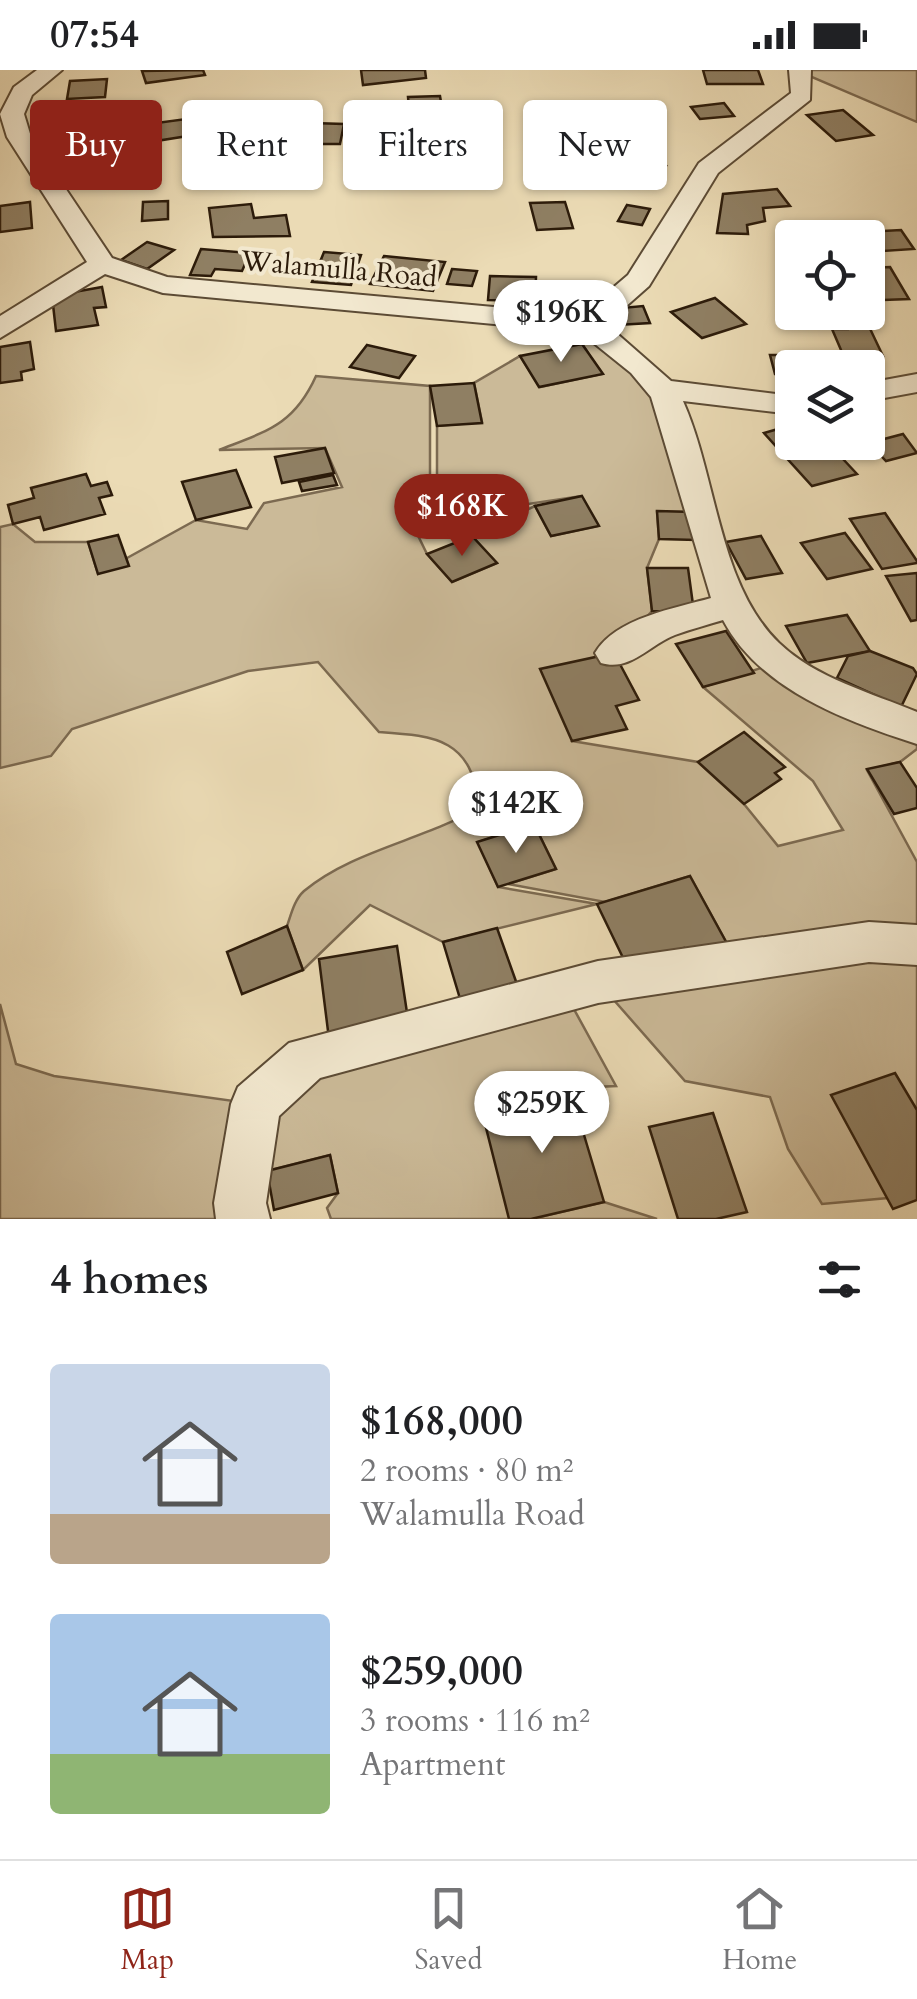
<!DOCTYPE html>
<meta charset="utf-8">
<style>
:root{--surface:#fff;--page:#f2f2f2;--text:#202124;--muted:#757577;--line:#e0e0e0;--accent:#8f2418}
body{margin:0;font-family:Cardo,serif;background:var(--page);color:var(--text);height:100vh;display:flex;flex-direction:column;font-size:38px;white-space:nowrap}
*{box-sizing:border-box;margin:0}
p{font-size:32px;color:var(--muted)}
.icon{flex:none;width:55px;height:55px;fill:none;stroke:currentColor;stroke-width:2;stroke-linecap:round;stroke-linejoin:round}
.map{position:relative;height:1149px;overflow:hidden}
.details{display:flex;flex-direction:column;background:var(--surface);flex:1}
.details>*{flex:none}
.guide{position:absolute;left:30px;top:30px;width:858px;height:90px;display:flex;gap:20px}
.tools{position:absolute;left:775px;top:150px;display:grid;gap:20px}
.tools a{display:grid;place-items:center;width:110px;height:110px;border-radius:10px;background:var(--surface);box-shadow:0 2px 8px #0004;font-size:50px}
.price{position:absolute;translate:-50% -85px;padding:0 22px;border-radius:35px;background:#fff;color:#222;font-size:32px;line-height:65px;filter:drop-shadow(0 2px 5px #0008)}
.price::after{content:'';position:absolute;left:50%;top:60px;width:30px;height:22px;margin-left:-15px;background:inherit;clip-path:polygon(0 0,100% 0,50% 100%)}
.price.selected{background:var(--accent);color:#fff}
ul{padding:0;list-style:none}
li{display:flex;align-items:center;gap:30px;height:250px;padding:0 50px}
li span{display:grid;place-items:center;flex:none;width:280px;height:200px;border-radius:10px;color:#555}
li>.icon{margin-inline-start:auto}
span .icon{width:120px;height:120px;fill:#fffc;stroke-width:1}
li b{font-size:42px}
h2{display:flex;justify-content:space-between;align-items:center;height:120px;padding:0 50px;font-size:42px}
.chip{padding:0 35px;border-radius:10px;background:var(--surface);box-shadow:0 2px 8px #0004;font-size:35px;line-height:90px}
.chip.selected{background:var(--accent);color:#fff}
.status{display:flex;justify-content:space-between;align-items:center;height:70px;padding:0 50px;background:var(--surface);direction:ltr}
.status svg{height:28px;fill:currentColor}
.tab-bar{display:flex;justify-content:space-around;align-items:center;height:140px;border-top:2px solid var(--line);background:var(--surface);font-size:28px;color:var(--muted)}
.tab-bar a{display:grid;justify-items:center;gap:5px}
.tab-bar .selected{color:var(--accent)}
.map>svg:first-child{display:block}
</style>
<div class="status"><b>07:54</b><svg viewBox="0 0 49 12"><path d="M0 12V9h3v3zM5 12V6h3v6zM10 12V3h3v9zM15 12V0h3v12zM26 1h20v11H26zM47 4h2v5h-2z"/></svg></div>
<div class="map">
<svg width="917" height="1149" viewBox="0 0 917 1149">
<rect width="100%" height="100%" fill="#ebdbb5"/>
<filter id="stains"><feTurbulence type="fractalNoise" baseFrequency=".002" numOctaves="4"/><feColorMatrix values="0 0 0 0 .2 0 0 0 0 .09 0 0 0 0 .02 0 0 0 .5 -.17"/></filter>
<radialGradient id="worn" r=".72"><stop offset=".6" stop-color="#630" stop-opacity="0"/><stop offset="1" stop-color="#630" stop-opacity=".3"/></radialGradient>
<!-- green -->
<g fill="#cbba98" stroke="#7c6a51" stroke-width="2.5">
<polygon points="800,0 917,0 917,52 800,2"/>
<path d="M585,261L655,324L693,442H657L659,469L647,498L652,541L614,583L572,671L698,692L744,734L778,776L843,760L813,711L703,617L770,595L917,673V679L900,692L867,700L917,792V866L730,879L690,806L605,832L508,814L556,799L534,754L478,772L498,817L597,834L443,872L370,835L303,900L287,856C291,845 294,830 304,821C353,780 425,770 480,737C471,669 438,666 379,662L318,592L248,601L72,659L51,686L0,698V457L13,454L35,472H88L98,504L196,450L247,459L264,433L342,417L325,378L219,380C267,361 294,355 316,306L430,316V419L406,441L427,484L452,512L497,493L472,466L535,436L551,466L598,456L581,426L495,439L472,456L437,414V356L482,352L474,313L520,286L540,317L602,304L582,274Z"/>
<polygon points="917,875 917,1040 888,1128 822,1134 788,1079 770,1027 685,1011 598,912"/>
<polygon points="564,921 616,1016 570,1018 509,1149 331,1149 327,1138 338,1123 330,1085 267,1101 256,1034 306,989"/>
<polygon points="0,934 16,994 54,1006 241,1032 243,1149 0,1149"/>
<polygon points="604,1132 657,1149 531,1149"/>
</g>
<!-- building -->
<g fill="#8f7f63" stroke="#2c1b0a" stroke-width="2.5">
<polygon points="203,0 205,5 146,13 142,1"/>
<polygon points="361,0 425,0 426,8 363,15"/>
<polygon points="703,0 758,0 763,14 707,14"/>
<polygon points="107,9 105,27 67,29 70,11"/>
<polygon points="440,26 442,38 409,39 408,27"/>
<polygon points="724,33 734,46 700,49 691,37"/>
<polygon points="136,34 137,44 102,48 101,37"/>
<polygon points="616,38 639,39 636,51 614,49"/>
<polygon points="843,40 873,65 836,71 807,45"/>
<polygon points="186,49 194,65 156,71 149,54"/>
<polygon points="312,53 344,54 340,74 307,74"/>
<polygon points="648,60 655,72 631,74 624,62"/>
<polygon points="141,77 144,95 84,101 83,92 63,95 63,86"/>
<polygon points="639,92 666,96 658,116 631,112"/>
<polygon points="147,97 148,110 98,115 98,102"/>
<polygon points="777,119 790,136 763,138 765,151 747,155 748,164 717,163 723,124"/>
<polygon points="168,131 168,149 142,151 143,132"/>
<polygon points="30,132 32,158 0,162 0,136"/>
<polygon points="565,132 573,158 537,160 530,133"/>
<polygon points="251,134 254,148 286,145 290,166 213,167 209,138"/>
<polygon points="627,135 650,139 642,155 618,151"/>
<polygon points="901,160 914,179 868,182 868,168 850,168 847,163"/>
<polygon points="147,172 174,180 147,199 121,190"/>
<polygon points="201,179 250,183 242,201 215,199 211,206 190,205"/>
<polygon points="324,182 361,185 351,215 312,212"/>
<polygon points="384,186 445,192 433,221 370,214"/>
<polygon points="890,197 909,229 883,230 877,221 868,221 868,198"/>
<polygon points="452,199 477,201 472,216 447,214"/>
<polygon points="490,206 536,207 535,231 488,230"/>
<polygon points="102,217 106,237 94,238 98,255 56,261 52,226"/>
<polygon points="715,228 746,254 702,268 671,242"/>
<polygon points="643,236 650,253 617,255 611,239"/>
<polygon points="864,246 883,286 844,287 832,259 847,259 841,247"/>
<polygon points="30,272 34,299 21,302 22,310 0,313 0,277"/>
<polygon points="582,274 603,304 539,317 520,286"/>
<polygon points="367,275 415,286 399,308 350,297"/>
<polygon points="770,285 816,285 820,298 792,298 792,304 775,304"/>
<polygon points="474,313 482,353 437,356 430,316"/>
<polygon points="792,355 792,372 827,372 857,404 812,416 764,363"/>
<polygon points="903,364 917,383 886,391 869,373"/>
<polygon points="325,378 334,403 282,413 275,387"/>
<polygon points="236,400 251,437 196,450 182,412"/>
<polygon points="86,404 91,416 107,412 112,425 99,428 105,444 44,460 40,447 13,454 8,435 34,428 31,418"/>
<polygon points="333,405 337,415 302,421 299,412"/>
<polygon points="582,426 599,456 551,466 535,436"/>
<polygon points="657,441 693,442 696,470 659,469"/>
<polygon points="885,443 917,491 917,493 882,499 850,449"/>
<polygon points="845,463 872,499 827,509 801,473"/>
<polygon points="118,465 129,496 98,504 88,472"/>
<polygon points="472,466 497,493 452,512 427,484"/>
<polygon points="761,466 782,503 746,509 726,472"/>
<polygon points="647,498 688,498 694,542 652,541"/>
<polygon points="917,503 917,550 911,551 886,506"/>
<polygon points="847,545 870,581 807,593 786,556"/>
<polygon points="726,561 754,603 703,617 676,574"/>
<polygon points="870,581 913,598 917,604 901,637 837,608 848,586"/>
<polygon points="614,583 639,630 616,636 627,659 572,671 540,599"/>
<polygon points="744,662 785,697 775,703 781,709 744,734 698,692"/>
<polygon points="900,692 917,718 917,738 894,744 867,699"/>
<polygon points="534,754 556,799 498,817 477,772"/>
<polygon points="690,806 730,879 691,892 684,878 627,896 597,834"/>
<polygon points="287,856 303,900 242,924 227,882"/>
<polygon points="497,858 518,917 461,932 443,872"/>
<polygon points="397,876 409,956 329,969 319,889"/>
<polygon points="895,1003 917,1040 917,1130 893,1139 831,1025"/>
<polygon points="570,1018 604,1132 531,1149 509,1149 481,1038"/>
<polygon points="713,1043 747,1142 716,1149 678,1149 649,1057"/>
<polygon points="330,1085 338,1123 274,1140 267,1101"/>
</g>
<g fill="none" stroke-linecap="round" stroke-linejoin="round">
<defs>
<g id="minor">
<path d="M37,0H62L32,25L24,44L31,67L112,188L167,207L581,245L628,205L699,93L791,23L789,0H811L810,30L718,103L649,216L606,254L671,311L792,326V344L683,331C717,407 718,514 779,573C815,608 872,623 917,642V674C847,652 759,619 723,550C707,555 691,559 675,565C649,575 630,602 601,593L595,583C615,548 676,538 711,528L651,327L631,303L580,262L163,223L105,204L0,268V246L87,192L7,67L0,44L14,17Z"/>
<polygon points="917,304 917,322 868,331 868,313"/>
<polygon points="869,852 917,855 917,895 869,892 598,933 320,1008 279,1046 266,1133 270,1149 216,1149 214,1133 231,1034 238,1017 289,973 598,891"/>
</g>
</defs>
<!-- minor casing -->
<use href="#minor" stroke="#5c4b35" stroke-width="4"/>
<!-- minor -->
<use href="#minor" fill="#f2e8cf" fill-rule="evenodd"/>
</g>
<g text-anchor="middle" dominant-baseline="central" stroke-width="8" stroke-linejoin="round" paint-order="stroke">
<!-- far-street labels -->
<g font-size="28" fill="#2c1b0a" stroke="#f2e8cf">
<text transform="translate(339 199) rotate(5)">Walamulla Road</text>
</g>
</g>
<rect width="100%" height="100%" filter="url(#stains)"/>
<rect width="100%" height="100%" fill="url(#worn)"/>
</svg>
<div class="tools">
<a><svg class="icon" aria-label="locate" viewBox="0 0 24 24"><circle cx="12" cy="12" r="6"/><path d="M12 2v4M12 18v4M2 12h4M18 12h4"/></svg></a>
<a><svg class="icon" aria-label="layers" viewBox="0 0 24 24"><path d="M12 4l9 5-9 5-9-5zM3 14l9 5 9-5"/></svg></a>
</div>
<b class="price" style="left:561px;top:295px">$196K</b>
<b class="price selected" style="left:462px;top:489px">$168K</b>
<b class="price" style="left:516px;top:786px">$142K</b>
<b class="price" style="left:542px;top:1086px">$259K</b>
<div class="guide">
<a class="chip selected">Buy</a>
<a class="chip">Rent</a>
<a class="chip">Filters</a>
<a class="chip">New</a>
</div>
</div>
<section class="details">
<h2>4 homes<svg class="icon" aria-label="filters" viewBox="0 0 24 24"><path d="M4 7h16M4 17h16"/><circle cx="9" cy="7" r="2"/><circle cx="15" cy="17" r="2"/></svg></h2>
<ul>
<li><span style="background:linear-gradient(#c9d6e8 75%,#b9a48a 0)"><svg class="icon" aria-label="home" viewBox="0 0 24 24"><path d="M3 11l9-7 9 7M6 9v11h12V9"/></svg></span><div><b>$168,000</b><p>2 rooms · 80 m²</p><p>Walamulla Road</p></div></li>
<li><span style="background:linear-gradient(#a9c7e8 70%,#8fb573 0)"><svg class="icon" aria-label="home" viewBox="0 0 24 24"><path d="M3 11l9-7 9 7M6 9v11h12V9"/></svg></span><div><b>$259,000</b><p>3 rooms · 116 m²</p><p>Apartment</p></div></li>
</ul>
</section>
<nav class="tab-bar">
<a class="selected"><svg class="icon" aria-label="map" viewBox="0 0 24 24"><path d="M3 6l6-2 6 2 6-2v14l-6 2-6-2-6 2zM9 4v14M15 6v14"/></svg>Map</a>
<a><svg class="icon" aria-label="saved" viewBox="0 0 24 24"><path d="M7 4h10v16l-5-4-5 4z"/></svg>Saved</a>
<a><svg class="icon" aria-label="home" viewBox="0 0 24 24"><path d="M3 11l9-7 9 7M6 9v11h12V9"/></svg>Home</a>
</nav>
